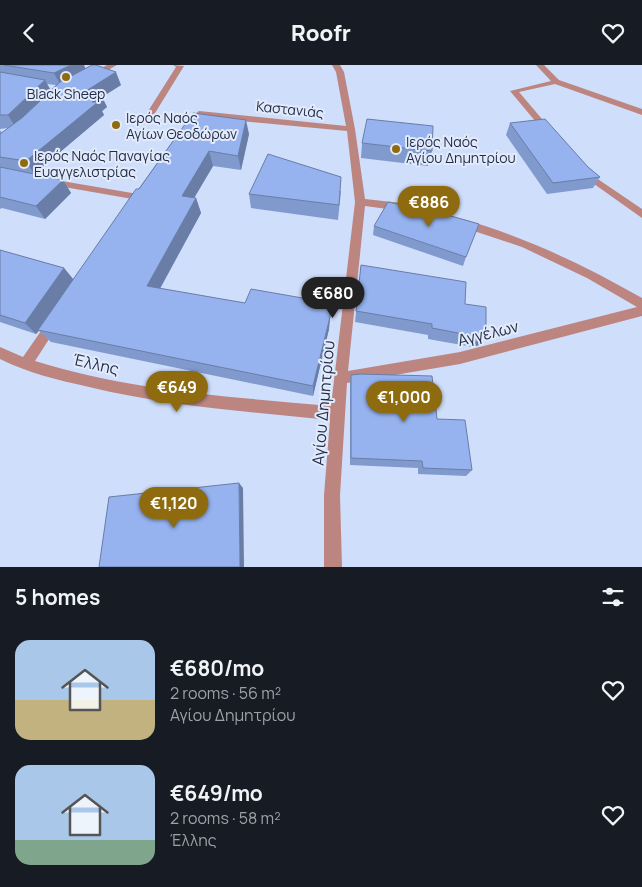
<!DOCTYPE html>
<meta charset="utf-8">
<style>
:root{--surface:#171b24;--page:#20242c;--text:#f1f3f6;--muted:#9ea1a6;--accent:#8f6b10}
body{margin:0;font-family:Manrope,sans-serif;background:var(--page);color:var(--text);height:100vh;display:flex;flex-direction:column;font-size:19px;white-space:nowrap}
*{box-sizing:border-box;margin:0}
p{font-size:16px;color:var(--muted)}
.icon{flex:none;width:28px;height:28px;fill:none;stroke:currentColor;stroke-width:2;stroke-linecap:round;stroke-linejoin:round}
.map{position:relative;height:502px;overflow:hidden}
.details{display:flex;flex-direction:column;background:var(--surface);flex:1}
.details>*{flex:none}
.price{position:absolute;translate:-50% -42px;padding:0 11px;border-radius:18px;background:var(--accent);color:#fff;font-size:16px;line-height:32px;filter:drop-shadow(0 1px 2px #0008)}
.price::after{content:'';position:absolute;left:50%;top:30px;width:15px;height:11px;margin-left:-8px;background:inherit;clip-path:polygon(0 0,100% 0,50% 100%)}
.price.current{background:#222;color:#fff}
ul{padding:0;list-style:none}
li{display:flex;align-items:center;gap:15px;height:125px;padding:0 15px}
li span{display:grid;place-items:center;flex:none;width:140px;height:100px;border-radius:15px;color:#555}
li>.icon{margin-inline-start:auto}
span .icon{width:60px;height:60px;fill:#fffc;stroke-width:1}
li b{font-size:21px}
h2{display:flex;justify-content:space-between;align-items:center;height:60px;padding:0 15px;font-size:21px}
header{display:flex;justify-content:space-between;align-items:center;height:65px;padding:0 15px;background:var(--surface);font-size:22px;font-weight:800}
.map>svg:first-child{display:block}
</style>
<header><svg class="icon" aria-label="back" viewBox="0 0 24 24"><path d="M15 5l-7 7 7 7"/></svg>Roofr<svg class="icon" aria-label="heart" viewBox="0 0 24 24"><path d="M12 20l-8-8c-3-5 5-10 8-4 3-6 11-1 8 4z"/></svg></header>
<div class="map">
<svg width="642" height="502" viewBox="0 0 642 502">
<rect width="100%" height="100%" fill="#cfdefb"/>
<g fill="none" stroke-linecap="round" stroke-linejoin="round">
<!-- minor -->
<g fill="#bd8580" fill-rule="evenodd">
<polygon points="107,0 117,0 94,13 87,11"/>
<polygon points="173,0 184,1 152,53 146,53 145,51 176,2"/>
<path d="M332,0H340L344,7L355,64L365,134L402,138L407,142L402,146L365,141L348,306L460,287L637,242L587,213L522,182L459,161L458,158L459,155L463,154C527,173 584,200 642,233V251L460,299L347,318L340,430L342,502H324V430L330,355C249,347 168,341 89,322C58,315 28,308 0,294V282L23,292L50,253L54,252L58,253L60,257L35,296C131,326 232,332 331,341L355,137L347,66L199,52L195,49L199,46L346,61L336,7Z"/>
<polygon points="536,0 544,0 559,15 642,44 642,50 555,19 519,27 553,67 549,70 546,69 510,26 551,16"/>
<polygon points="583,104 642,144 642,153 580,109 580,105"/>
<polygon points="50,114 138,129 143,132 138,135 47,119 45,117"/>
</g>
</g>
<!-- wall -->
<g fill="#819ace" fill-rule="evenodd">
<path d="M0,0H84L85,3L121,20L102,32L107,42L102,46L104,50L34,109L63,115L71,128L45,154L2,143L0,144V65L2,68L8,63L0,64ZM47,19L56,20L51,25Z"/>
<polygon points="193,48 249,69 241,105 213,101 194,133 196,133 201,148 160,224 245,238 331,238 329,264 313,331 51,277 39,266 36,269 0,257 0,185 64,203 73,215"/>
<polygon points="510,58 588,102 600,112 593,123 547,129 506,70"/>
<polygon points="362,78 432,86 428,101 361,93"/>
<polygon points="341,126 338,155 251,143 249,129"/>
<polygon points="374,161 466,192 463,201 373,170"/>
<polygon points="361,200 465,239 486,270 479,280 473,282 428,274 428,270 355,257"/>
<polygon points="351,310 437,354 472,405 466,411 418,409 418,403 350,400 350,319"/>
</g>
<!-- shaded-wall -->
<g fill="#697da7">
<polygon points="71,0 84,0 87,8 61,21 54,8"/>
<polygon points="116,7 121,20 102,32 107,42 102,46 104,50 34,109 26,96 86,26"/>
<polygon points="45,15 52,28 16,63 8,50"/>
<polygon points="246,55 249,69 241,105 238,91"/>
<polygon points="209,86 213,101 187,145 182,131"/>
<polygon points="63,115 71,128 45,154 36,141"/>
<polygon points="196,133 201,148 154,234 147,221"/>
<polygon points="64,203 74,215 36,269 25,258"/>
<polygon points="331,238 329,264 313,331 313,321"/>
<polygon points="486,270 479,280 473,282 479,272"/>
<polygon points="239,418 243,423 244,502 240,502"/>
</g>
<!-- building -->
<g fill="#96b3ef" stroke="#697da7">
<polygon points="4,0 71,0 54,8"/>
<polygon points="92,0 96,0 116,7 86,26 101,29 92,37 98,37 26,96 0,92 0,69 23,52 60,17"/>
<polygon points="0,7 45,15 8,50 0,50"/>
<polygon points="193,48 246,55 238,91 209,86 182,131 196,133 147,221 245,238 251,224 331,238 330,252 313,321 38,265 136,124 139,124"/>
<polygon points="367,54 433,61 432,86 362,78"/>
<polygon points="545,54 588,102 600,112 553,118 510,58"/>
<polygon points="268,89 341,112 339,140 249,129"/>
<polygon points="0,102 63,115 36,141 0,132"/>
<polygon points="388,137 444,149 479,159 466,192 374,161"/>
<polygon points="0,185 64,203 25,258 0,250"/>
<polygon points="361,200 466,217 465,239 486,242 486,270 479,272 432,263 432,259 356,246"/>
<polygon points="360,309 432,311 437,354 465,355 472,405 423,403 422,396 351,393 351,310"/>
<polygon points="239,418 240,502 99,502 109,432"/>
</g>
<!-- markers -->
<g fill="#8f6b10" stroke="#e3ebfa" stroke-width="2">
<circle cx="66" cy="12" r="5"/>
<circle cx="116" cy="60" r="5"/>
<circle cx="396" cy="84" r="5"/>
<circle cx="24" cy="98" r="5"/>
</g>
<g text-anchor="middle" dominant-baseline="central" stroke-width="4" stroke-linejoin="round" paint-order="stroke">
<!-- far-poi labels -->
<g font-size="14" fill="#1f2c49" stroke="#e3ebfa" text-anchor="start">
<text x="66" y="28" text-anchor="middle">Black Sheep</text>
<text x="126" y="52">Ιερός Ναός<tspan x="126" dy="16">Αγίων Θεοδώρων</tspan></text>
<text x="406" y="76">Ιερός Ναός<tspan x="406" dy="16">Αγίου Δημητρίου</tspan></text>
<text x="34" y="90">Ιερός Ναός Παναγίας<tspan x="34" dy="16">Ευαγγελιστρίας</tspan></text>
</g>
<!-- far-street labels -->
<g font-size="14" fill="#1f2c49" stroke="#e3ebfa">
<text transform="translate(290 44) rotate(6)">Καστανιάς</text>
</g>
<!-- street labels -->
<g font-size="16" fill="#1f2c49" stroke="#e3ebfa">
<text transform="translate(488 268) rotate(-14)">Αγγέλων</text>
<text transform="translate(96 299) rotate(13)">Έλλης</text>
<text transform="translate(323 338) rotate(-85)">Αγίου Δημητρίου</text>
</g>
</g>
</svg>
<b class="price" style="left:429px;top:163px">€886</b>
<b class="price current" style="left:333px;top:254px">€680</b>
<b class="price" style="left:177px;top:348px">€649</b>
<b class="price" style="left:404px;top:358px">€1,000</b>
<b class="price" style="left:174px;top:464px">€1,120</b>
</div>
<section class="details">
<h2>5 homes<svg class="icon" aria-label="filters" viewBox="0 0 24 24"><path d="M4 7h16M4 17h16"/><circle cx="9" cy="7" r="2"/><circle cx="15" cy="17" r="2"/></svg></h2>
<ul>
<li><span style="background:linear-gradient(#a9c7e8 60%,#c2b280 0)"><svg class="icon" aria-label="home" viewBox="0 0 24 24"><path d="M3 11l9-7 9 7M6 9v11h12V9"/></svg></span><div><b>€680/mo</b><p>2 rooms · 56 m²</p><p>Αγίου Δημητρίου</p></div><svg class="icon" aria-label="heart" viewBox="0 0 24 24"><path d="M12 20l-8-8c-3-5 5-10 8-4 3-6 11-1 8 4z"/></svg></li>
<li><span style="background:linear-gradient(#a9c7e8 75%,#7fa58c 0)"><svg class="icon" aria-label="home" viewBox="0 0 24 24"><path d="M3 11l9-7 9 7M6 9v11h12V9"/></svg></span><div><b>€649/mo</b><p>2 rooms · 58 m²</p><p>Έλλης</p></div><svg class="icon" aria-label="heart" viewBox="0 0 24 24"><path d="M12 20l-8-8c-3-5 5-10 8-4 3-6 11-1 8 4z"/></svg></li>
</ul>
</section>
